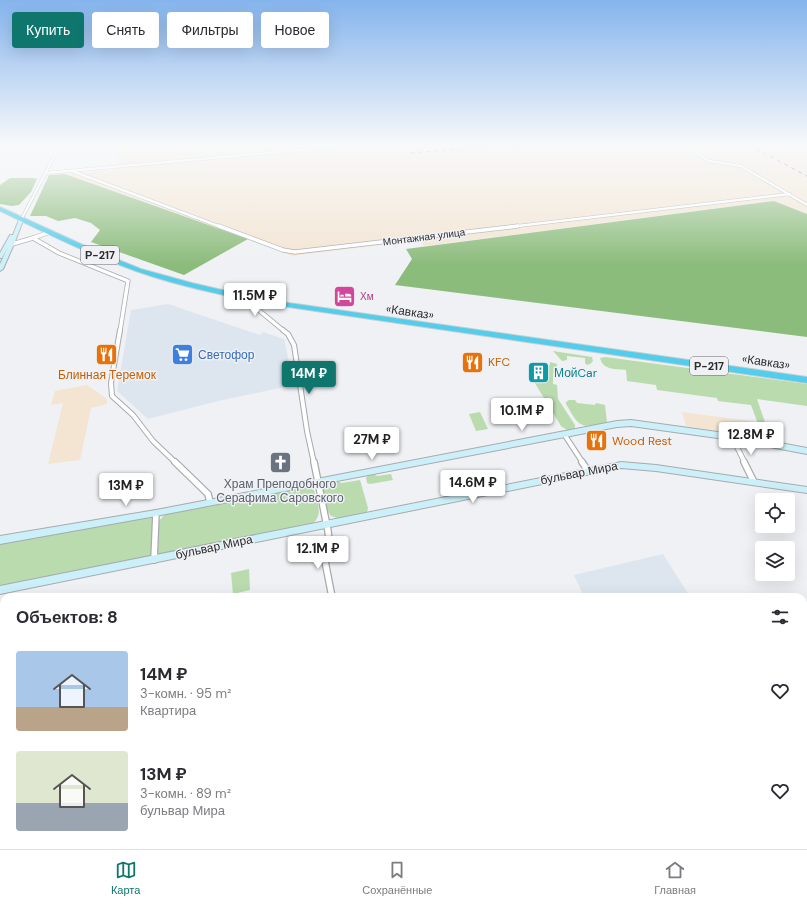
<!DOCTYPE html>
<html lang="ru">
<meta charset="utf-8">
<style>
:root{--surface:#fff;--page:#f7f7f7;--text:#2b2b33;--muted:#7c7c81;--line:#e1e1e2;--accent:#0f766e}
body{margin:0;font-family:"DM Sans",sans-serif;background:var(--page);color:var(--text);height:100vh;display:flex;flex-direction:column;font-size:15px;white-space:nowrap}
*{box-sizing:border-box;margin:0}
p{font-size:13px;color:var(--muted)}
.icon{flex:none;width:22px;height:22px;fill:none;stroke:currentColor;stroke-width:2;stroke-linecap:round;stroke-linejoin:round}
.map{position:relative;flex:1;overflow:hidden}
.side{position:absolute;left:0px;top:593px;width:807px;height:256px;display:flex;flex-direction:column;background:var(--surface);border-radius:12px 12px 0 0;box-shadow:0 4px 16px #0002}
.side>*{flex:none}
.hud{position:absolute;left:12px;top:12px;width:400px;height:36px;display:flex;gap:8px}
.tools{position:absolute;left:755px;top:493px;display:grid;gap:8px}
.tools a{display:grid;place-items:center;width:40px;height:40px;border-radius:4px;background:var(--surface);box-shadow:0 4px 16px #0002;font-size:20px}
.price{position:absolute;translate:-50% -34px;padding:0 9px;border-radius:4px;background:#fff;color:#222;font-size:13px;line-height:26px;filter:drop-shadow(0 1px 2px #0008)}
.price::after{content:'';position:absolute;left:50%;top:24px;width:12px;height:9px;margin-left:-6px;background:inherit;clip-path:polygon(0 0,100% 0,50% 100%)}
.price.on{background:var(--accent);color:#fff}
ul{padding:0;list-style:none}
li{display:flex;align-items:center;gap:12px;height:100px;padding:0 16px}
li span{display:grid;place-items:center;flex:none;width:112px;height:80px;border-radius:4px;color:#555}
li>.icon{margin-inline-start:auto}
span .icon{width:48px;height:48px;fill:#fffc;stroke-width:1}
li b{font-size:17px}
h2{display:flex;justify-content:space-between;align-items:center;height:48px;padding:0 16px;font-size:17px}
.pill{padding:0 14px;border-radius:4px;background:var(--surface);box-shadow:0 4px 16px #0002;font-size:14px;line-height:36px}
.pill.on{background:var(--accent);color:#fff}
.dock{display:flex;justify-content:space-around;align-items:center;height:56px;border-top:1px solid var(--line);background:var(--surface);font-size:11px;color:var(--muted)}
.dock a{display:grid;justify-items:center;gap:2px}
.dock .on{color:var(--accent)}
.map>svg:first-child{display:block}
</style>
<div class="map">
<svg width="807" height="849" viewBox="0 0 807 849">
<rect width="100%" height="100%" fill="#eff1f4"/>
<!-- built -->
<g fill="#dde6ee">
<polygon points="168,304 260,335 263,332 284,339 294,385 218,401 148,419 117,391 131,310"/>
<polygon points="663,554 690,597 584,597 574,575"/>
<polygon points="807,638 807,754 806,755 803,750 803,639"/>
</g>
<!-- industrial -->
<g fill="#f3e5d2">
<polygon points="121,145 807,145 807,214 774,201 424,246 421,240 292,256 248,239 65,174 114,170"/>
<polygon points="87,385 107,399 107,404 91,408 80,460 48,464 63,403 51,405 55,391"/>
<polygon points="682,412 750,421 754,437 686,426"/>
</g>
<!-- green -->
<g fill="#b9dbae">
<polygon points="553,351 592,357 593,361 590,364 587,365 585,363 585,358 567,356 567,360 562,361"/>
<path d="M605,357L807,384V406L757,399L769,434L770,438L767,440L763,437L751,405L718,401L717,398L657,390L656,385L627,381L626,370C615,369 603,370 600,358Z"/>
<polygon points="550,362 557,364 557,372 553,373 553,384 557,385 558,399 575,425 575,428 573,430 567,430 561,426 533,380 546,381 547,365 550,365"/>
<path d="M569,400H575L577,403L595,405L596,403L605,405L607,422C604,425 599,425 595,425C577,429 575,418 566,404V402Z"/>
<polygon points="480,412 488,429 476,431 469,414"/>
<polygon points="373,474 377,476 391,474 393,480 370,484 367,483 366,477"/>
<path d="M360,480L368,508L367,512L341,519L331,516C325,509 320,492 325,485L336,481L342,483Z"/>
<path d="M306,487L314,490C317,503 324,515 312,524L162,555L158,554L157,551L159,521L166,513Z"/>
<polygon points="156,513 154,560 0,590 0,540"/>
<polygon points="249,569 250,590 233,594 231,573"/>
<polygon points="517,845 581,845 582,849 518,849"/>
</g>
<!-- forest -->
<g fill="#8cbc7c">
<polygon points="65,174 248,239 184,275 91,242 100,230 91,223 75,218 58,221 46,216 30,216 49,175"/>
<polygon points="10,178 34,178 37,179 31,192 19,205 12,206 0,204 0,185"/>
<polygon points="774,201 807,214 807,337 395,285 412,259 406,249"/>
</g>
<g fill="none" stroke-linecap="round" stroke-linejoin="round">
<defs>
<g id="street-far3">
<polyline points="683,145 709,161 741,166 807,205"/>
<polyline points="0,146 10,145"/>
<polyline points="72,171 221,227"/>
<polyline points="46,173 356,145"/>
<polyline points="22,218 60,145"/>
<polyline points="509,227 790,194"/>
</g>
<g id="street-far2">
<polyline points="219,226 283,250 295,252 518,226"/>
<polyline points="33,238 50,232"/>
<polyline points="9,245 33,238 59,253 128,281 120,331"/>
<polyline points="249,299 250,303 284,331"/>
</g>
<g id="street-far1">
<polyline points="120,330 111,383 112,396 133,415 153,441 176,463"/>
<polyline points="283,330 288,334 294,345 307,431 314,463"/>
<polyline points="564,434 583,463"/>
<polyline points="732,437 745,463"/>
</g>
<g id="street">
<polyline points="175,462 208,494 210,502"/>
<polyline points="314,462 328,531 330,550 324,556 332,597"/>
<polyline points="582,462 588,471"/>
<polyline points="744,462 754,482"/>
<polyline points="154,560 156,513"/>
</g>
<g id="secondary">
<polygon points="20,217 24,218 14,244 3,269 0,271 0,264 8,247 2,258 0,258 0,253 10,235 13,235"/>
<polygon points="631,420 732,434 807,448 807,454 732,440 631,426 617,427 156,516 0,544 0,536 156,510 617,421"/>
<polygon points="621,462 656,465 807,487 807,493 656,471 621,468 0,594 0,586"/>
</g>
<path id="highway" d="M0,207L94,250L141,269L192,283L261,299L807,377V383L261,303C213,293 165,283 120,265C79,250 40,230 0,211Z"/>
</defs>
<!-- street-far3 casing -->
<use href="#street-far3" stroke="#a8aaad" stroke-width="3.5"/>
<!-- street-far2 casing -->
<use href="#street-far2" stroke="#a8aaad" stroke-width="5"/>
<!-- street-far1 casing -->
<use href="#street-far1" stroke="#a8aaad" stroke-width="6"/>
<!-- street casing -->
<use href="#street" stroke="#a8aaad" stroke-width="8"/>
<!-- secondary casing -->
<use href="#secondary" stroke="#a8aaad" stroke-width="2"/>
<!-- highway casing -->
<use href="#highway" stroke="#cdcdcd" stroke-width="2"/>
<!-- street-far3 -->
<use href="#street-far3" stroke="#fff" stroke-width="2.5"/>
<!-- street-far2 -->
<use href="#street-far2" stroke="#fff" stroke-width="3.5"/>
<!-- street-far1 -->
<use href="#street-far1" stroke="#fff" stroke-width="4"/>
<!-- street -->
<use href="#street" stroke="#fff" stroke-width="5.5"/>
<!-- secondary -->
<use href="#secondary" fill="#cbf0f9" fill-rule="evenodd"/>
<!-- highway -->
<use href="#highway" fill="#52cdec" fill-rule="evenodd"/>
<!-- rail -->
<g stroke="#595a5c" stroke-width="1" stroke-dasharray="4 4" stroke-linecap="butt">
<polyline points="749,145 807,176"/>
<polyline points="515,148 526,145"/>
<polyline points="411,153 510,145"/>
</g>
</g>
<!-- sky -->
<linearGradient id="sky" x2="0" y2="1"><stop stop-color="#85b4ed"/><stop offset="0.55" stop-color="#f8f9fa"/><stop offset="1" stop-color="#f8f9fa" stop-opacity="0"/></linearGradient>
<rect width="807" height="264" fill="url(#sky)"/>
<!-- icons -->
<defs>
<symbol id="hotel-square" viewBox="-11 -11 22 22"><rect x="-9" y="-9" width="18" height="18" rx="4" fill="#d1479c" stroke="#eff1f4"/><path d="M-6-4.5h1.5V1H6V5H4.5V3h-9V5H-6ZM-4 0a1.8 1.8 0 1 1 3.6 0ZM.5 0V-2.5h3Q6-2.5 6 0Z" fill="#fff"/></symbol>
<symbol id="restaurant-square" viewBox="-11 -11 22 22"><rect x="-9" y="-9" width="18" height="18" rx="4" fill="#e8710a" stroke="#eff1f4"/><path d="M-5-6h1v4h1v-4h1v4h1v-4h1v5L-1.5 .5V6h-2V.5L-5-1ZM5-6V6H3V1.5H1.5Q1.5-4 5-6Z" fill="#fff"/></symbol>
<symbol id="supermarket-square" viewBox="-11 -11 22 22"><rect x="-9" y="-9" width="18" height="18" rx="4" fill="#3f7fe0" stroke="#eff1f4"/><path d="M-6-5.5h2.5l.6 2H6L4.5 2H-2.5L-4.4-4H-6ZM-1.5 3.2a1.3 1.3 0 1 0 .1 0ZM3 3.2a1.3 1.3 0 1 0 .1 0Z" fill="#fff"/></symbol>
<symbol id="building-square" viewBox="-11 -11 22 22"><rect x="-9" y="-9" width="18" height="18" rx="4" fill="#0f9aa8" stroke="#eff1f4"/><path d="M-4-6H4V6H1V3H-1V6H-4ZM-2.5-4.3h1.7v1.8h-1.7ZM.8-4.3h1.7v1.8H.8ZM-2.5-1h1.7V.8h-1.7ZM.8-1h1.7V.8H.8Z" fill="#fff"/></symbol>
<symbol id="church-square" viewBox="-11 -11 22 22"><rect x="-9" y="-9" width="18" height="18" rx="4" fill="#6b7280" stroke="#eff1f4"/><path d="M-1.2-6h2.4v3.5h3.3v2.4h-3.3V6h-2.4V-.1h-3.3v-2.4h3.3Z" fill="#fff"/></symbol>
</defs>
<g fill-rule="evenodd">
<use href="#hotel-square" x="332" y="284" width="25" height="25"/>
<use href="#restaurant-square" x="94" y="342" width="25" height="25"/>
<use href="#supermarket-square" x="170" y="342" width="25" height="25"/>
<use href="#restaurant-square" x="460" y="350" width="25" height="25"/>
<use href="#building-square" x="526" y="360" width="25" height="25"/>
<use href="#restaurant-square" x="584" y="428" width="25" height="25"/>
<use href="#church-square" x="268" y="450" width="25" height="25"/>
</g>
<g text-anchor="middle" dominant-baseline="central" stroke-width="3" stroke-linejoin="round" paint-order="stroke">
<!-- far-street labels -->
<g font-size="10" fill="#2d2e2f" stroke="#eff1f4">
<text transform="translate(424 237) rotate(-7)">Монтажная улица</text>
</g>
<!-- far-hotel labels -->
<g font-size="10" fill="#b23c85" stroke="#eff1f4" text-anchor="start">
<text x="360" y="296">Хм</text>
</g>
<!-- shield labels -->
<g fill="#eff1f4" stroke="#67686a" stroke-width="1">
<rect x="81" y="246" width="38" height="18" rx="3"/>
<rect x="690" y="357" width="38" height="18" rx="3"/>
</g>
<g font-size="11" font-weight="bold" fill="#2d2e2f">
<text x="100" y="255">Р-217</text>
<text x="709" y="366">Р-217</text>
</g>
<!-- street labels -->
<g font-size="12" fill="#2d2e2f" stroke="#eff1f4">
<text transform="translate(410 312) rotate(8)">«Кавказ»</text>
<text transform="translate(766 362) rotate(8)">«Кавказ»</text>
<text transform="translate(579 473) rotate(-11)">бульвар Мира</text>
<text transform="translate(214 547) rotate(-12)">бульвар Мира</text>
</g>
<!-- shop labels -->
<g font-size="12" fill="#366cbe" stroke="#eff1f4" text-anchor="start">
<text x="198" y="355">Светофор</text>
</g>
<!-- food labels -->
<g font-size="12" fill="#c56008" stroke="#eff1f4" text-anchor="start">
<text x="488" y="362">KFC</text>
<text x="107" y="375" text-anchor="middle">Блинная Теремок</text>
<text x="612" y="441">Wood Rest</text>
</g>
<!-- culture labels -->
<g font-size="12" fill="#0d838f" stroke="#eff1f4" text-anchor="start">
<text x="554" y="373">МойCar</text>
</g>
<!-- worship labels -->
<g font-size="12" fill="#5b616d" stroke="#eff1f4">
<text x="280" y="484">Храм Преподобного<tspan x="280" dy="14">Серафима Саровского</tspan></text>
</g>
</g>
</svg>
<div class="tools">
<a><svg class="icon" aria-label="locate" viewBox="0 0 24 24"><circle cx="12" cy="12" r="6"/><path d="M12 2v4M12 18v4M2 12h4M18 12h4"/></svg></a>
<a><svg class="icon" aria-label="layers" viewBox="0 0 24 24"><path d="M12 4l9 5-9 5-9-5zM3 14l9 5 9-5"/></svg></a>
</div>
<b class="price" style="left:255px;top:317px">11.5M ₽</b>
<b class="price on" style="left:309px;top:395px">14M ₽</b>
<b class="price" style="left:522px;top:432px">10.1M ₽</b>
<b class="price" style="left:751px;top:456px">12.8M ₽</b>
<b class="price" style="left:372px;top:461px">27M ₽</b>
<b class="price" style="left:473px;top:504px">14.6M ₽</b>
<b class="price" style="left:126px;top:507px">13M ₽</b>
<b class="price" style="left:318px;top:570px">12.1M ₽</b>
<div class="hud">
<a class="pill on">Купить</a>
<a class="pill">Снять</a>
<a class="pill">Фильтры</a>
<a class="pill">Новое</a>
</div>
<section class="side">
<h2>Объектов: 8<svg class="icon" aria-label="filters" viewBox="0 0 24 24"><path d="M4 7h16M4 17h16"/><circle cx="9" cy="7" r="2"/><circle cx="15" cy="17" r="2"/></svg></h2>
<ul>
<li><span style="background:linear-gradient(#a9c7e8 70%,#b9a48a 0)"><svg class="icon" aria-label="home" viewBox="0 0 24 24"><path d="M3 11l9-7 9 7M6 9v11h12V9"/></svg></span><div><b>14M ₽</b><p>3-комн. · 95 m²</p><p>Квартира</p></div><svg class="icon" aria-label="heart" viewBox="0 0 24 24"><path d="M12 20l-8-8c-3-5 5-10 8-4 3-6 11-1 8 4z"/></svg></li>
<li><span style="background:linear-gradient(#dfe7d0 65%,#9aa5b1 0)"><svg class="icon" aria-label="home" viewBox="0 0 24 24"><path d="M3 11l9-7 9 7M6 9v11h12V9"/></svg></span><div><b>13M ₽</b><p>3-комн. · 89 m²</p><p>бульвар Мира</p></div><svg class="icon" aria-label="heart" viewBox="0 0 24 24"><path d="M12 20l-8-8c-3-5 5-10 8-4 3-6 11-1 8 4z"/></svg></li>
</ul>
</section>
</div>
<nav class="dock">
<a class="on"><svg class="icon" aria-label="map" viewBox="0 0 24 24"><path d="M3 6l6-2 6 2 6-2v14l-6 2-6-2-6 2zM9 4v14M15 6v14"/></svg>Карта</a>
<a><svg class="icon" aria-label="saved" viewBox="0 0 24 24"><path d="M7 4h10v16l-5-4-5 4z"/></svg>Сохранённые</a>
<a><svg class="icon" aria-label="home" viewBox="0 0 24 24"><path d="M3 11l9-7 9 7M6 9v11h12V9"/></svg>Главная</a>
</nav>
